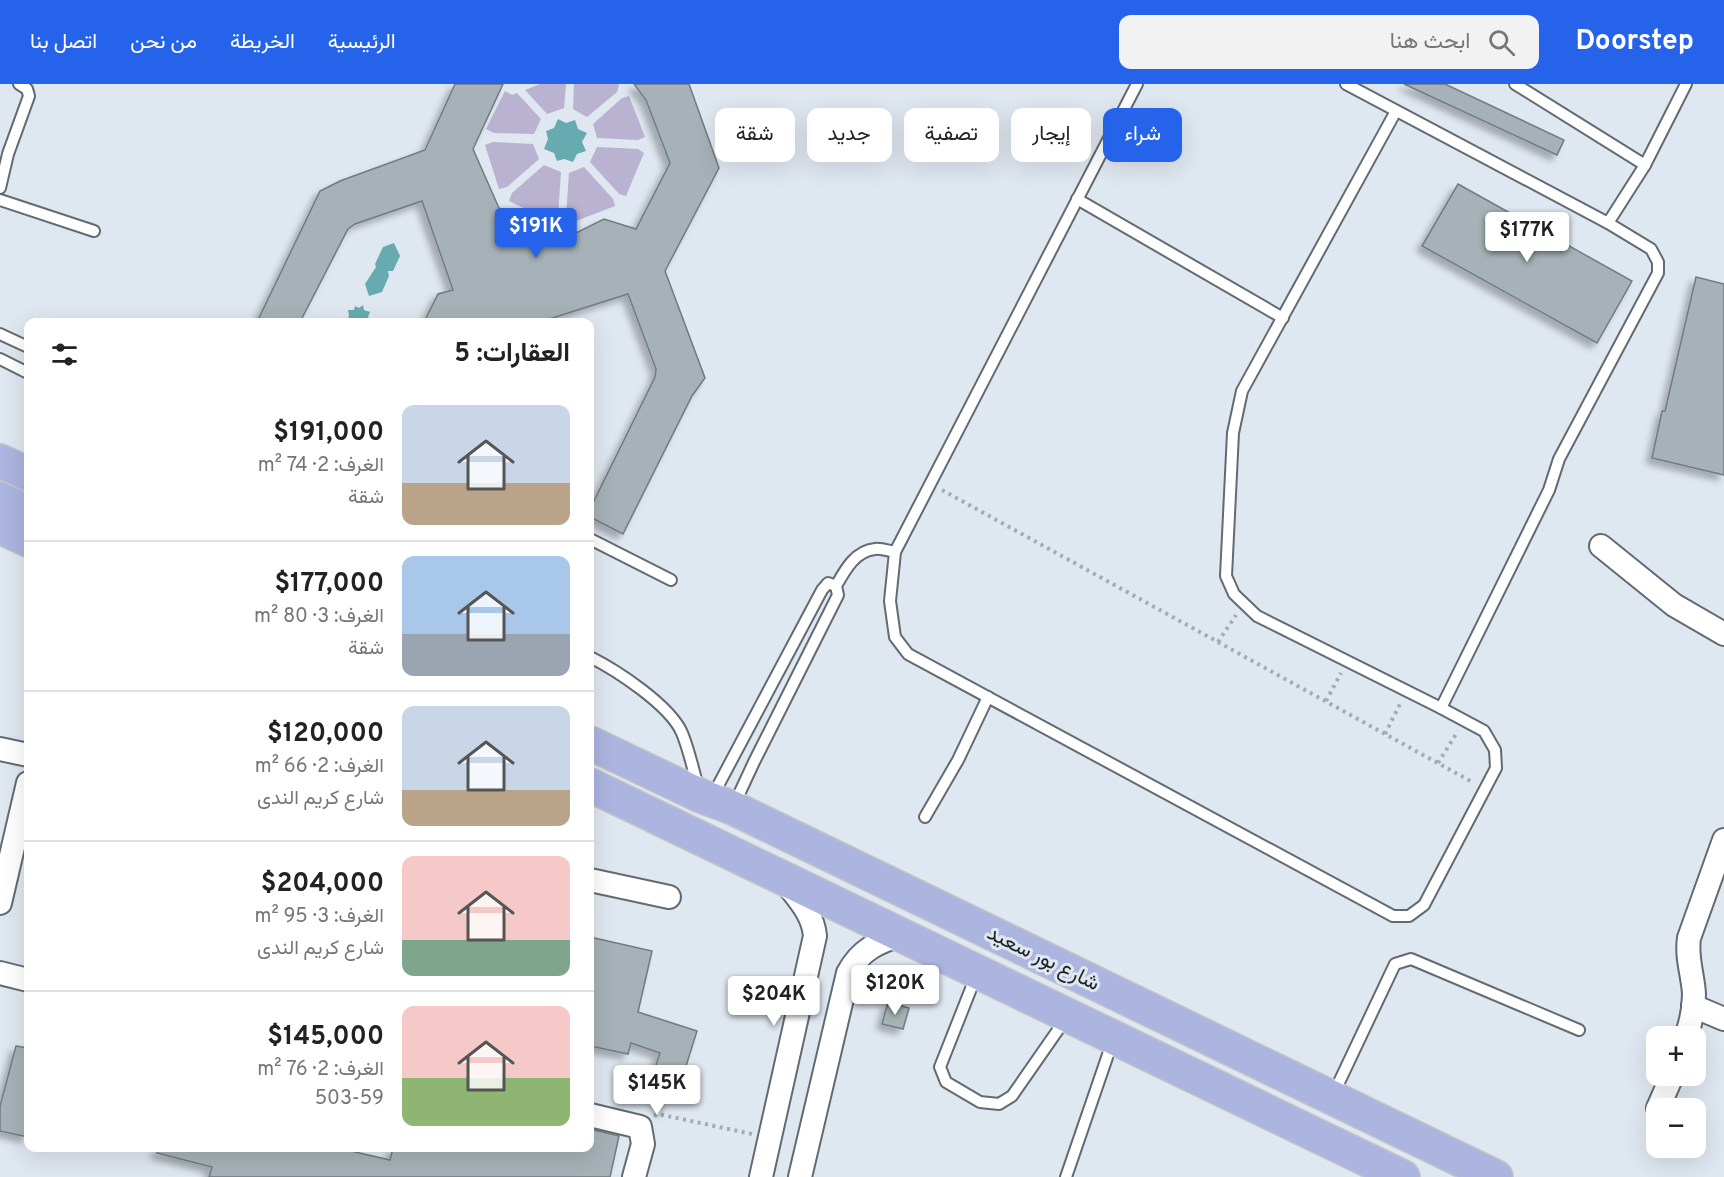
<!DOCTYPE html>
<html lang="ar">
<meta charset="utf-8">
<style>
:root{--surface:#fff;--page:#f2f2f2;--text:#222;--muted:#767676;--line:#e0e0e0;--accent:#2563eb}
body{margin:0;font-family:Overpass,Vazirmatn,sans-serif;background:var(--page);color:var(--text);direction:rtl;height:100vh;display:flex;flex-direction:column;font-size:22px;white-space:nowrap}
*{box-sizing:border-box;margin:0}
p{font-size:20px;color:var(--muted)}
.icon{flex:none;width:33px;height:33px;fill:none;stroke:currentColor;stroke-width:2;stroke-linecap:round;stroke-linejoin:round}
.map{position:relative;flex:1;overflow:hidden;direction:ltr}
.side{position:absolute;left:24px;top:234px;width:570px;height:834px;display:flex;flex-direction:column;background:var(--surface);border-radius:12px;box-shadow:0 6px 24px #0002;direction:rtl}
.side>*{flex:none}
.guide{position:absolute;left:612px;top:24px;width:570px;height:54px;direction:rtl;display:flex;gap:12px}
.buttons{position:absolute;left:1646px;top:942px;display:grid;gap:12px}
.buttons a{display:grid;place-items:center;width:60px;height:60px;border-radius:12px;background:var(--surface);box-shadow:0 6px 24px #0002;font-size:30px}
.price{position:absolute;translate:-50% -51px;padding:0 14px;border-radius:6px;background:#fff;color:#222;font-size:20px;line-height:39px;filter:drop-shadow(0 2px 3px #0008)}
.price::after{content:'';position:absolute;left:50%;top:36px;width:18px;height:14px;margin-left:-9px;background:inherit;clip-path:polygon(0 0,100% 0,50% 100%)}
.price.active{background:var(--accent);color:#fff}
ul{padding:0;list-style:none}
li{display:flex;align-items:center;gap:18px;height:150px;padding:0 24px}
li+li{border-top:2px solid var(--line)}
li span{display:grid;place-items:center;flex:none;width:168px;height:120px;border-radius:12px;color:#555}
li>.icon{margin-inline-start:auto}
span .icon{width:72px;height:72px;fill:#fffc;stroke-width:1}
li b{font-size:26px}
h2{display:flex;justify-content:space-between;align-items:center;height:72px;padding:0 24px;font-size:26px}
.pill{padding:0 21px;border-radius:12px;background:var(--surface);box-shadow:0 6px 24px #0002;font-size:21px;line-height:54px}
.pill.active{background:var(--accent);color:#fff}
header{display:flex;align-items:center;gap:36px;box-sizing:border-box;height:84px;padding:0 30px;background:var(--accent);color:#fff}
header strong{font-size:28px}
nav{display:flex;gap:33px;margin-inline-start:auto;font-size:21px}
.search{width:420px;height:54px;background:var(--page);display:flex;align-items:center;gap:15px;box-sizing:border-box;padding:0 21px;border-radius:12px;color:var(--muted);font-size:22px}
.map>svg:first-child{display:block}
</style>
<header>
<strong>Doorstep</strong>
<div class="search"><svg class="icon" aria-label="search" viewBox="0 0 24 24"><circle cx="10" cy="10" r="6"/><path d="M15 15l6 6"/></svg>ابحث هنا</div>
<nav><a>الرئيسية</a><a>الخريطة</a><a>من نحن</a><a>اتصل بنا</a></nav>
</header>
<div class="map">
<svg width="1724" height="1093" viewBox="0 0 1724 1093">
<defs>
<filter id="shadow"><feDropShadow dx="-5.5" dy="5.5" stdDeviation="3" flood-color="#0004"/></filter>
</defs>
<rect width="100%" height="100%" fill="#dfe7f0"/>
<!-- green -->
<g fill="#b9b2d0">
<polygon points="540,0 566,0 564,24 547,30 525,6"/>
<polygon points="574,0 618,0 619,1 617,8 587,33 573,25"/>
<polygon points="505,7 512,11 517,9 541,35 534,50 494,49 486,45"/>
<polygon points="629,12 645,53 638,56 597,54 593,40 622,14"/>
<polygon points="493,58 533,60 539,75 507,103 499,105 485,61"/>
<polygon points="597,63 638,65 644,69 626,112 619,110 590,78"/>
<polygon points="544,81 561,88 558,132 554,139 509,117 512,109"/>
<polygon points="584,83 613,115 615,122 568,140 566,132 569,89"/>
</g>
<!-- water -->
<g fill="#67abb1">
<polygon points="558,35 566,39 575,36 578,45 587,49 582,58 586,67 577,70 573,78 564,75 557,77 554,69 544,65 548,55 546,47 554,44"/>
<polygon points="394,159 400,172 393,187 388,187 389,192 382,208 369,212 365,200 376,183 375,180 383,163"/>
<polygon points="363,221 364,226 370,228 368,233 372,238 346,238 349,232 348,226 354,226 355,222 359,224"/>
</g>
<!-- building -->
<g fill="#a6b2b7" stroke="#707b80" stroke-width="1.5" filter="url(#shadow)">
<polygon points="455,0 503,0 473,65 499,124 562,156 604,135 636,145 670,79 646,16 634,0 689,0 719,84 665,187 705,294 692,312 623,450 590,433 590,425 655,293 656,285 628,210 540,238 424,238 438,210 453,206 422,117 355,140 348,145 300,238 257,238 320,107 340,97 425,66"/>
<polygon points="1404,0 1445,0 1564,56 1557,71"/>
<polygon points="1458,100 1632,197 1597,259 1422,162"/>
<polygon points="1696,193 1724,200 1724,391 1652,374 1662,327 1665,327"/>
<polygon points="590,853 652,867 638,928 697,947 681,998 653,990 660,969 631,959 628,970 590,962"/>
<polygon points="888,918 909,924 903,945 882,940"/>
<polygon points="16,962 28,964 28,1053 0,1047 0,1022"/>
<polygon points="590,1045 619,1052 610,1093 209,1093 212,1083 157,1069 157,1064 338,1064 390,1076 393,1064 590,1064"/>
</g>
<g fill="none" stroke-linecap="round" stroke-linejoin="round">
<defs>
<g id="lane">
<polyline points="1137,0 895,468 890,517 895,553 908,570 1393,832 1409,832 1424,821 1496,684 1495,666 1484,647 1441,624 1257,532 1234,510 1226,492 1233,349 1242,307 1396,27"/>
<polyline points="1346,0 1608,139 1645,81"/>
<polyline points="1515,0 1645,81 1686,0"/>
<polyline points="0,104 8,70 29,12 27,5 19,0"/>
<polyline points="1077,115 1283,234"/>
<polyline points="0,116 94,147"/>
<polyline points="0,250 28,263"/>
<polyline points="0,275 28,289"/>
<polyline points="590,455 671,496"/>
<path d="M590,573C616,586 670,621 682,649C689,666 693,685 698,703"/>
<polyline points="1441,624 1549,406 1559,375 1658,189 1658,178 1651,165 1608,139"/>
<polyline points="712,713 822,506 828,499 836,502"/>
<path d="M734,721L754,678L838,511L836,502C845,486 855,467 875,465C881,464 889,467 895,468"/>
<polyline points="925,733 958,676 988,613"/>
<polyline points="976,892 940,983 946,998 980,1018 999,1020 1012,1012 1067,933"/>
<polyline points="1333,1011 1395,880 1411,875 1579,946"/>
<polyline points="1066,1093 1113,956"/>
</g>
<g id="street">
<polyline points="1601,462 1674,521 1724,550"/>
<polyline points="0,665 28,671"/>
<polyline points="590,796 669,813"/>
<polyline points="0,819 28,699"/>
<polyline points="0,889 28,896"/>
<polyline points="1693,922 1724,935"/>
<path d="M1686,952C1691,939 1694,924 1694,910C1693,891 1686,874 1689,854L1724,756"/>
<polyline points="1658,1024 1672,992"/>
<polyline points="590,1031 640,1043 643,1060 634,1093"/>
<path d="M761,1093L815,852C813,830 799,816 786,799"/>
<path d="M800,1093L848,889C861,865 877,859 902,850"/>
</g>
<g id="primary">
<polyline points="0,377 28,390"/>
<polyline points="0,415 28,429"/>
<polyline points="0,443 28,456"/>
<polyline points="590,659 701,712 733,724 1496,1093"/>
<polyline points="590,701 1403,1093"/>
</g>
</defs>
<!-- lane casing -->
<use href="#lane" stroke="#626a72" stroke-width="14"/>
<!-- street casing -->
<use href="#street" stroke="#626a72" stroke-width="26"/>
<!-- primary casing -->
<use href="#primary" stroke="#c4c5c6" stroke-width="36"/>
<!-- path -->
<g stroke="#a4abb2" stroke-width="4" stroke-dasharray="3 4.5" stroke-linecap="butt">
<polyline points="942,406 1474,699"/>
<polyline points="1218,558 1236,531"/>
<polyline points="1326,617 1341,589"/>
<polyline points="1385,650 1401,618"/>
<polyline points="1438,679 1458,647"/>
<polyline points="654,1032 658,1030 752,1050"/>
</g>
<!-- lane -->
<use href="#lane" stroke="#fff" stroke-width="10"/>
<!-- street -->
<use href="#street" stroke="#fff" stroke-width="22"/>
<!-- primary -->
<use href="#primary" stroke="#acb5e0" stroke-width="33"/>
</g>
<g text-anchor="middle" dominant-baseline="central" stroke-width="6" stroke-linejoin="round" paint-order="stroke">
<!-- street labels -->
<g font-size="21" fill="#1e2124" stroke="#dfe7f0">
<text transform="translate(1043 875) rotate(26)">شارع بور سعيد</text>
</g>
</g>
</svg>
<div class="buttons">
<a>+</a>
<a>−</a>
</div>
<b class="price active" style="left:536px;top:175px">$191K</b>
<b class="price" style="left:1527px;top:179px">$177K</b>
<b class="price" style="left:895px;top:932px">$120K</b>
<b class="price" style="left:774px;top:943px">$204K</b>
<b class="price" style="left:657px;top:1032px">$145K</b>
<div class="guide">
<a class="pill active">شراء</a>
<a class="pill">إيجار</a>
<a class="pill">تصفية</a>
<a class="pill">جديد</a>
<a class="pill">شقة</a>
</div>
<section class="side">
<h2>العقارات: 5<svg class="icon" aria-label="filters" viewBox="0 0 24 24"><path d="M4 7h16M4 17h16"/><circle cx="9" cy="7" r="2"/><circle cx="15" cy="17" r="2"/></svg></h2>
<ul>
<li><span style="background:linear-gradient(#c9d6e8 65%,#b9a48a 0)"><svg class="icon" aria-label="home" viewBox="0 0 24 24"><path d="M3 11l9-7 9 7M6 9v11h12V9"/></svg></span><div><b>$191,000</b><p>الغرف: 2 · 74 m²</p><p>شقة</p></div></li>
<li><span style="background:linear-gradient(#a9c7e8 65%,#9aa5b1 0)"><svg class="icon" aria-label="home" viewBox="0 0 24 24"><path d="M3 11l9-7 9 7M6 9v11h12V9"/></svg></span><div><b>$177,000</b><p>الغرف: 3 · 80 m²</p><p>شقة</p></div></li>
<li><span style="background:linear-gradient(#c9d6e8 70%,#b9a48a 0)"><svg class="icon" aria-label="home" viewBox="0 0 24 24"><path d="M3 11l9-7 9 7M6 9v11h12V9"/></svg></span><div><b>$120,000</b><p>الغرف: 2 · 66 m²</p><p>شارع كريم الندى</p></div></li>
<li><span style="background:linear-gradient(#f6c9c9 70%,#7fa58c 0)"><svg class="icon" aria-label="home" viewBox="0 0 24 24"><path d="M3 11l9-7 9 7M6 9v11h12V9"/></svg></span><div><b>$204,000</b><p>الغرف: 3 · 95 m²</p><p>شارع كريم الندى</p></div></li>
<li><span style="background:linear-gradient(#f6c9c9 60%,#8fb573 0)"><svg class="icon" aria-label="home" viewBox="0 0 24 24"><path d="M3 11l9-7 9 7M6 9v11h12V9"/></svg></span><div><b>$145,000</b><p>الغرف: 2 · 76 m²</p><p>503-59</p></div></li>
</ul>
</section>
</div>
